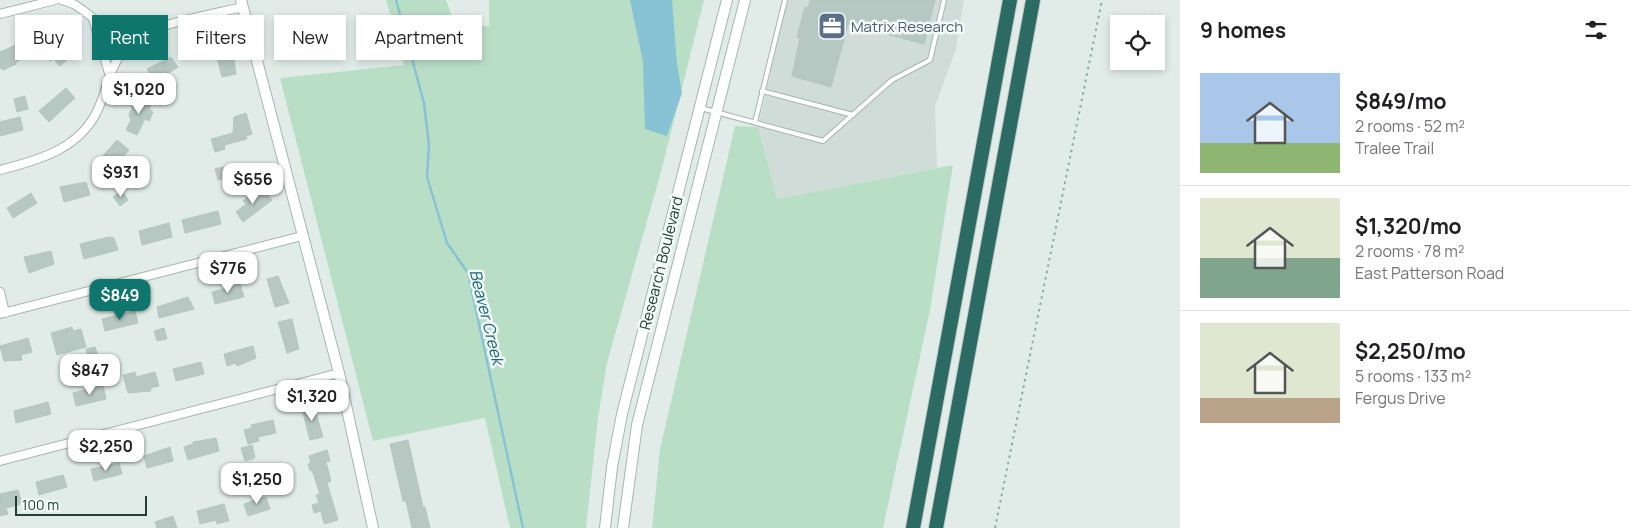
<!DOCTYPE html>
<meta charset="utf-8">
<style>
:root{--surface:#fff;--page:#f2f2f2;--text:#202124;--muted:#757577;--line:#e0e0e0;--accent:#0f766e}
body{margin:0;font-family:Manrope,sans-serif;background:var(--page);color:var(--text);height:100vh;display:flex;flex-direction:column;font-size:19px;white-space:nowrap}
*{box-sizing:border-box;margin:0}
p{font-size:16px;color:var(--muted)}
.icon{flex:none;width:28px;height:28px;fill:none;stroke:currentColor;stroke-width:2;stroke-linecap:round;stroke-linejoin:round}
.map{position:relative;flex:1;overflow:hidden}
.drawer{display:flex;flex-direction:column;background:var(--surface);width:450px}
.drawer>*{flex:none}
.hud{position:absolute;left:15px;top:15px;width:475px;height:45px;display:flex;gap:10px}
.tools{position:absolute;left:1110px;top:15px;display:grid;gap:10px}
.tools a{display:grid;place-items:center;width:55px;height:55px;border-radius:0px;background:var(--surface);box-shadow:0 2px 8px #0003;font-size:25px}
.scale{position:absolute;left:15px;bottom:12px;width:132px;box-sizing:border-box;padding-left:5px;border:2px solid #213e38;border-top:0;font-size:14px;line-height:18px;white-space:nowrap;color:#213e38;-webkit-text-stroke:4px #f2f9f6;paint-order:stroke}
.price{position:absolute;translate:-50% -42px;padding:0 11px;border-radius:10px;background:#fff;color:#222;font-size:16px;line-height:32px;filter:drop-shadow(0 1px 2px #0008)}
.price::after{content:'';position:absolute;left:50%;top:30px;width:15px;height:11px;margin-left:-8px;background:inherit;clip-path:polygon(0 0,100% 0,50% 100%)}
.price.active{background:var(--accent);color:#fff}
ul{padding:0;list-style:none}
li{display:flex;align-items:center;gap:15px;height:125px;padding:0 20px}
li+li{border-top:1px solid var(--line)}
li span{display:grid;place-items:center;flex:none;width:140px;height:100px;border-radius:0px;color:#555}
li>.icon{margin-inline-start:auto}
span .icon{width:60px;height:60px;fill:#fffc;stroke-width:1}
li b{font-size:21px}
h2{display:flex;justify-content:space-between;align-items:center;height:60px;padding:0 20px;font-size:21px}
.tag{padding:0 18px;border-radius:0px;background:var(--surface);box-shadow:0 2px 8px #0003;font-size:18px;line-height:45px}
.tag.active{background:var(--accent);color:#fff}
main{display:flex;flex:1;min-height:0}
.map>svg:first-child{display:block}
</style>
<main>
<div class="map">
<svg width="1180" height="528" viewBox="0 0 1180 528">
<rect width="100%" height="100%" fill="#e1ece8"/>
<!-- built -->
<polygon fill="#d0dcd7" points="782,0 964,0 956,49 935,106 937,168 777,199 758,127 770,75"/>
<!-- green -->
<g fill="#b9dec6">
<polygon points="386,0 446,0 454,22 489,27 489,0 704,0 662,168 607,363 598,418 586,528 510,528 485,418 373,441 280,78 404,65"/>
<polygon points="735,126 758,127 777,199 953,165 930,310 883,528 652,528 660,449"/>
</g>
<!-- water -->
<polygon fill="#87c3d4" points="630,0 672,0 677,64 682,93 667,136 645,129 643,62"/>
<g fill="none" stroke-linecap="round" stroke-linejoin="round">
<!-- stream -->
<polyline stroke="#87c3d4" stroke-width="2.5" points="396,0 424,103 429,145 427,177 447,243 468,273 523,528"/>
</g>
<!-- building -->
<g fill="#b7c7c1" stroke="#b4c6c0">
<polygon points="810,0 935,0 924,44 848,24 831,87 792,76 800,38 797,37 805,7 808,8"/>
<polygon points="1153,15 1153,17 1158,16 1160,24 1139,24 1138,21 1147,19 1146,16"/>
<polygon points="49,31 72,55 60,66 53,58 50,61 44,55 47,52 38,42"/>
<polygon points="228,42 230,53 233,52 236,74 222,77 217,57 212,58 209,47"/>
<polygon points="18,44 24,58 16,62 16,64 3,70 0,68 0,52"/>
<polygon points="171,57 178,67 155,81 147,69"/>
<polygon points="66,88 75,98 49,122 39,111"/>
<polygon points="25,96 28,109 17,112 14,99"/>
<polygon points="137,96 152,103 149,109 153,112 149,121 145,119 137,135 126,130 131,120 129,115"/>
<polygon points="246,113 252,134 246,136 247,139 224,145 225,149 215,152 211,139 233,133 234,117"/>
<polygon points="20,117 23,130 0,136 0,122"/>
<polygon points="117,140 129,150 106,177 94,166"/>
<polygon points="223,167 227,177 218,180 215,169"/>
<polygon points="86,182 90,195 64,202 60,187"/>
<polygon points="264,190 272,200 243,222 236,212 246,204 243,201 250,195 253,199"/>
<polygon points="122,191 128,200 120,206 113,197"/>
<polygon points="31,193 37,203 13,218 7,208"/>
<polygon points="218,211 221,224 185,233 182,220"/>
<polygon points="169,223 172,237 142,245 139,231"/>
<polygon points="109,237 114,238 118,250 84,259 80,244"/>
<polygon points="51,251 54,264 29,273 24,257"/>
<polygon points="278,276 289,303 275,307 267,279"/>
<polygon points="240,284 244,297 215,304 212,292"/>
<polygon points="188,297 194,309 159,318 157,307"/>
<polygon points="135,311 138,323 105,331 102,319"/>
<polygon points="292,319 299,349 287,353 278,322"/>
<polygon points="72,327 73,331 81,329 86,347 57,355 51,333"/>
<polygon points="164,328 167,339 157,341 154,331"/>
<polygon points="28,338 32,352 21,355 22,360 4,361 0,346"/>
<polygon points="253,346 256,358 237,366 236,363 227,366 224,354"/>
<polygon points="95,347 98,356 88,358 86,349"/>
<polygon points="201,362 204,374 176,381 173,369"/>
<polygon points="135,372 136,377 155,372 159,386 150,388 151,391 128,393 123,375"/>
<polygon points="103,385 106,399 76,406 73,393"/>
<polygon points="48,402 51,414 16,423 14,411"/>
<polygon points="313,403 323,437 310,440 301,406"/>
<polygon points="273,420 276,433 258,437 259,441 248,444 244,430 252,428 251,425"/>
<polygon points="216,438 219,451 188,460 184,447 193,444 193,442"/>
<polygon points="408,440 423,507 425,507 430,528 412,528 406,501 403,501 390,444"/>
<polygon points="252,445 255,458 245,461 241,448"/>
<polygon points="170,447 173,461 147,468 144,456"/>
<polygon points="327,450 330,461 326,462 331,481 327,483 338,520 324,524 321,511 314,513 312,505 319,503 316,495 320,494 312,470 310,471 308,464 311,463 309,456"/>
<polygon points="119,463 122,474 94,481 91,469"/>
<polygon points="63,475 67,487 39,495 36,482"/>
<polygon points="18,490 22,504 6,508 8,514 0,516 0,494"/>
<polygon points="261,493 262,498 266,497 270,509 248,516 244,504 255,500 254,495"/>
<polygon points="224,504 229,521 217,524 216,520 200,524 197,511"/>
<polygon points="173,516 177,528 157,528 155,522"/>
</g>
<g fill="none" stroke-linecap="round" stroke-linejoin="round">
<defs>
<g id="lane">
<polyline points="762,91 853,115"/>
<polyline points="701,108 823,141 892,80 930,60 944,0"/>
<polyline points="755,122 785,0"/>
</g>
<g id="street">
<path d="M62,0C76,3 82,10 93,18C106,29 130,33 147,31"/>
<polyline points="0,14 55,0"/>
<polyline points="93,19 109,73"/>
<path d="M0,170C40,160 82,148 99,107C111,79 110,58 137,38C155,24 218,13 243,7"/>
<polyline points="0,292 5,313"/>
<polyline points="0,314 302,236"/>
<polyline points="0,461 339,373"/>
</g>
<g id="secondary">
<polyline points="241,0 339,373 373,528"/>
<polyline points="605,528 612,467 622,414 727,0"/>
<polyline points="623,528 637,425 745,0"/>
</g>
<g id="highway">
<polyline points="913,528 1010,0"/>
<polyline points="936,528 1033,0"/>
</g>
</defs>
<!-- lane casing -->
<use href="#lane" stroke="#a4b4b0" stroke-width="6"/>
<!-- street casing -->
<use href="#street" stroke="#a4b4b0" stroke-width="10"/>
<!-- secondary casing -->
<use href="#secondary" stroke="#9fb9b1" stroke-width="12"/>
<!-- highway casing -->
<use href="#highway" stroke="#c1c9c7" stroke-width="16"/>
<!-- path -->
<polyline stroke="#81b1a5" stroke-width="2" stroke-dasharray="2.5 4" stroke-linecap="butt" points="995,528 1102,0"/>
<!-- lane -->
<use href="#lane" stroke="#fff" stroke-width="4"/>
<!-- street -->
<use href="#street" stroke="#fff" stroke-width="8"/>
<!-- secondary -->
<use href="#secondary" stroke="#fff" stroke-width="10"/>
<!-- highway -->
<use href="#highway" stroke="#2c6b63" stroke-width="14"/>
</g>
<!-- icons -->
<defs>
<symbol id="office-square" viewBox="-11 -11 22 22"><rect x="-9" y="-9" width="18" height="18" rx="4" fill="#5c6f8a" stroke="#f2f9f6"/><path d="M-6-3h4V-5.5h4V-3h4V5H-6ZM-1-4.5V-3h2v-1.5ZM-6 0V1H6V0Z" fill="#fff"/></symbol>
</defs>
<g fill-rule="evenodd">
<use href="#office-square" x="816" y="10" width="32" height="32"/>
</g>
<g text-anchor="middle" dominant-baseline="central" stroke-width="5" stroke-linejoin="round" paint-order="stroke">
<!-- service labels -->
<g font-size="15" fill="#4e5e75" stroke="#f2f9f6" text-anchor="start">
<text x="851" y="26">Matrix Research</text>
</g>
<!-- street labels -->
<g font-size="15" fill="#213e38" stroke="#f2f9f6">
<text transform="translate(661 263) rotate(-76)">Research Boulevard</text>
</g>
<!-- water labels -->
<g font-size="16" font-style="italic" fill="#19657c" stroke="#f2f9f6">
<text transform="translate(487 317) rotate(76)">Beaver Creek</text>
</g>
</g>
</svg>
<div class="tools">
<a><svg class="icon" aria-label="locate" viewBox="0 0 24 24"><circle cx="12" cy="12" r="6"/><path d="M12 2v4M12 18v4M2 12h4M18 12h4"/></svg></a>
</div>
<div class="scale">100 m</div>
<b class="price" style="left:139px;top:115px">$1,020</b>
<b class="price" style="left:121px;top:198px">$931</b>
<b class="price" style="left:253px;top:205px">$656</b>
<b class="price" style="left:228px;top:294px">$776</b>
<b class="price active" style="left:120px;top:321px">$849</b>
<b class="price" style="left:90px;top:396px">$847</b>
<b class="price" style="left:312px;top:422px">$1,320</b>
<b class="price" style="left:106px;top:472px">$2,250</b>
<b class="price" style="left:257px;top:505px">$1,250</b>
<div class="hud">
<a class="tag">Buy</a>
<a class="tag active">Rent</a>
<a class="tag">Filters</a>
<a class="tag">New</a>
<a class="tag">Apartment</a>
</div>
</div>
<section class="drawer">
<h2>9 homes<svg class="icon" aria-label="filters" viewBox="0 0 24 24"><path d="M4 7h16M4 17h16"/><circle cx="9" cy="7" r="2"/><circle cx="15" cy="17" r="2"/></svg></h2>
<ul>
<li><span style="background:linear-gradient(#a9c7e8 70%,#8fb573 0)"><svg class="icon" aria-label="home" viewBox="0 0 24 24"><path d="M3 11l9-7 9 7M6 9v11h12V9"/></svg></span><div><b>$849/mo</b><p>2 rooms · 52 m²</p><p>Tralee Trail</p></div></li>
<li><span style="background:linear-gradient(#dfe7d0 60%,#7fa58c 0)"><svg class="icon" aria-label="home" viewBox="0 0 24 24"><path d="M3 11l9-7 9 7M6 9v11h12V9"/></svg></span><div><b>$1,320/mo</b><p>2 rooms · 78 m²</p><p>East Patterson Road</p></div></li>
<li><span style="background:linear-gradient(#dfe7d0 75%,#b9a48a 0)"><svg class="icon" aria-label="home" viewBox="0 0 24 24"><path d="M3 11l9-7 9 7M6 9v11h12V9"/></svg></span><div><b>$2,250/mo</b><p>5 rooms · 133 m²</p><p>Fergus Drive</p></div></li>
</ul>
</section>
</main>
